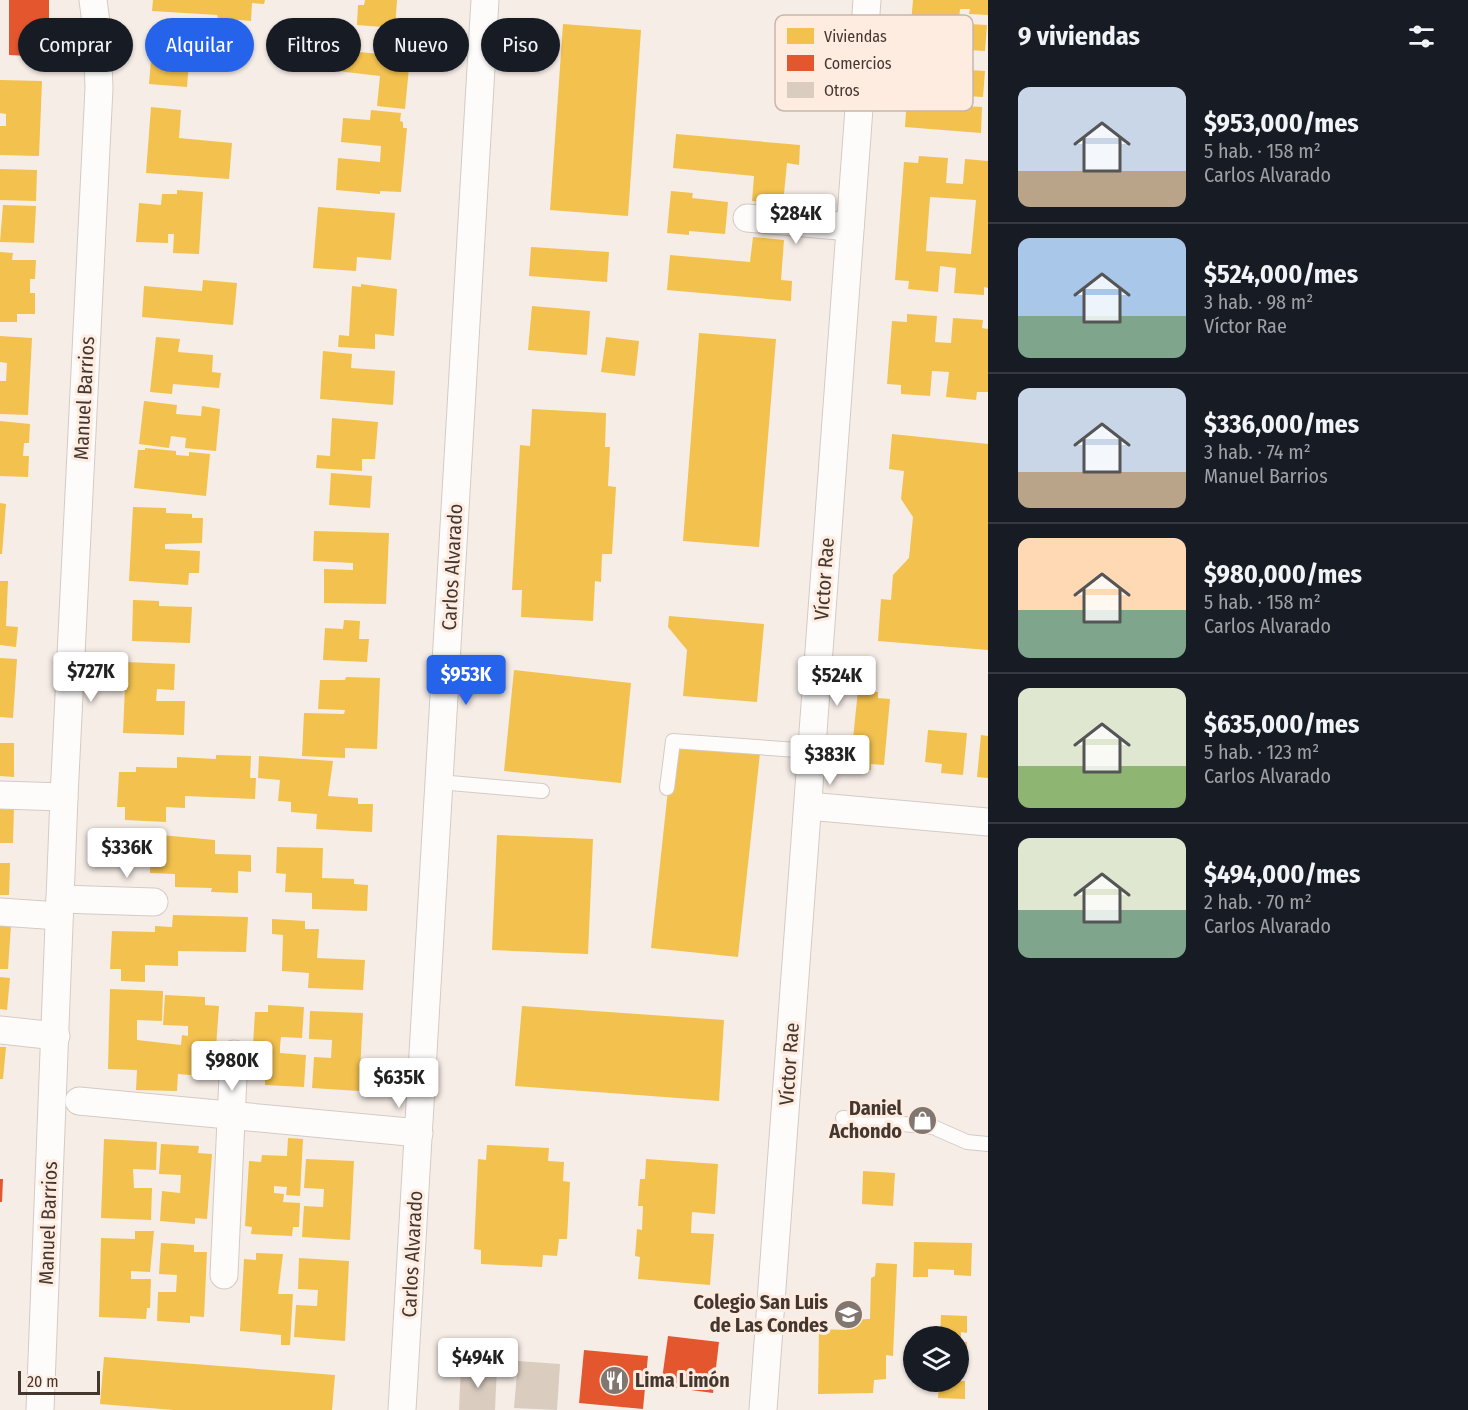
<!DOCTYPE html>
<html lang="es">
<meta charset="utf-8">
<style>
:root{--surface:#171b24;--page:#242831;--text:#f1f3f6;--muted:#9ea1a6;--line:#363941;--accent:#2563eb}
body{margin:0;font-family:"Fira Sans Condensed",sans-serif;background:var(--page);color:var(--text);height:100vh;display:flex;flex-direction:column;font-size:22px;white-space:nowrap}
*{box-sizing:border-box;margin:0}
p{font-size:20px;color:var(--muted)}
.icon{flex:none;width:33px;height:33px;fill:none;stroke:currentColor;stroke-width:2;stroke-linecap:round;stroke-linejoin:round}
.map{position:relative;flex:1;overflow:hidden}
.side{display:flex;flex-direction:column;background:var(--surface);width:480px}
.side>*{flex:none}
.hud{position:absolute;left:18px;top:18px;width:570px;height:54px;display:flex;gap:12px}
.fabs{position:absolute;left:903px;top:1326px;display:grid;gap:12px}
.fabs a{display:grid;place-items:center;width:66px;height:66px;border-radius:50%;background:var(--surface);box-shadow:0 2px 4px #0004;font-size:30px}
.scale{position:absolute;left:18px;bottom:15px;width:82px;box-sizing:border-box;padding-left:6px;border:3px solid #433730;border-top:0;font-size:16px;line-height:21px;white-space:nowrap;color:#433730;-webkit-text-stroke:4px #feece0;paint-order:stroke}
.price{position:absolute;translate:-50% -51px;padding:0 14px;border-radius:6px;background:#fff;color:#222;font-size:20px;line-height:39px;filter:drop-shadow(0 2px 3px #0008)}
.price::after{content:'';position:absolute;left:50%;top:36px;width:18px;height:14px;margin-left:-9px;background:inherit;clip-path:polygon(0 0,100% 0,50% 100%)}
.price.on{background:var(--accent);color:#fff}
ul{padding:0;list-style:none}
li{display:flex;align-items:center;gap:18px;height:150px;padding:0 30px}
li+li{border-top:2px solid var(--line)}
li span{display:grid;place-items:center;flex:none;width:168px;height:120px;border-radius:12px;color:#555}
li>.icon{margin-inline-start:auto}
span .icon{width:72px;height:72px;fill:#fffc;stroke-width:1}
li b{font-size:26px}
h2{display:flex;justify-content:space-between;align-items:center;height:72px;padding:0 30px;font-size:26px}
.chip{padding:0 21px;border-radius:27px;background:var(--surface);box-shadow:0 2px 4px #0004;font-size:21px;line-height:54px}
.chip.on{background:var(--accent);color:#fff}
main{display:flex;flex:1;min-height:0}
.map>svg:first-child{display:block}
</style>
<main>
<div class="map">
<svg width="988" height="1410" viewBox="0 0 988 1410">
<rect width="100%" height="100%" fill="#f7ede7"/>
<!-- homes -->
<g fill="#f2c14e" fill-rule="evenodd">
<polygon points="153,0 265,0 264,4 252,3 251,21 218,18 217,15 152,11"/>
<polygon points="365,0 397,0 395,28 357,25 358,5 364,5"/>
<polygon points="913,0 988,0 988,15 969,14 970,9 960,9 958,28 969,28 969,24 987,25 985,51 909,46"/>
<polygon points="563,24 641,30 628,216 550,210"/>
<polygon points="158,30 191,33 191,37 236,40 234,66 189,62 187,87 149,84 152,48 157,49"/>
<polygon points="324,44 339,46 339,50 410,57 405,109 377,106 380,76 337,71 338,65 322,64"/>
<polygon points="909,66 985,71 983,97 965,96 965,91 955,90 954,110 964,110 964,106 982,107 981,133 905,127"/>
<polygon points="0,80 42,81 39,156 0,155 0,126 6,126 6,114 0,113"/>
<polygon points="151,107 181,110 179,138 232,143 229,179 146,173"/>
<polygon points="371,110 401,113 400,121 403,122 403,128 407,128 401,192 380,191 380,194 336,190 338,158 380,162 381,146 341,142 343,118 370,120"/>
<polygon points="676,134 800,145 799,165 787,163 783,204 752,201 754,176 673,168"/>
<path d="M919,156L948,158L946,183L963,184L965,159L988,161V288L984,287V295L954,293L956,268L940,266L938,292L908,289L909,281L895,280L904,162L918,163ZM930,197L976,200L971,254L926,251Z"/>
<polygon points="0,169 37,170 36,201 0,200"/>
<polygon points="177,190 203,192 199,254 173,253 174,234 168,234 168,243 136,242 139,203 161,205 162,194 177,194"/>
<polygon points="671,191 693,193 692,198 728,202 725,234 689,231 689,235 667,233"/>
<polygon points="3,205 36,206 34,243 0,242"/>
<polygon points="318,207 395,213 391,260 357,257 356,271 313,268"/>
<polygon points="753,237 784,240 781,280 792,281 791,301 667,290 670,255 750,262"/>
<polygon points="531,247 609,252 607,282 529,276"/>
<polygon points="0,252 13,253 12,260 36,260 35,279 30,279 30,293 35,293 35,314 17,314 17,322 0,322"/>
<polygon points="203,280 237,283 233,325 142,317 144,286 202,291"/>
<polygon points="361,284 397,289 394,336 375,334 375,349 338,347 339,335 349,336 352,286 361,287"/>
<polygon points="532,306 590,311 587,355 528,350"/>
<polygon points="907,314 937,316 935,342 951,343 953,318 983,320 982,328 988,329 988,392 977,392 976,400 946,397 949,372 932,371 930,396 901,394 901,385 887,384 892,321 907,322"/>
<polygon points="699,333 776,339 759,547 683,541"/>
<polygon points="0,336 32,338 28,415 0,414 0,381 6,381 7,363 0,362"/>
<polygon points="156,337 180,339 178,352 213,355 212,372 221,373 219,388 173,384 172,394 150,392"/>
<polygon points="606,337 639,341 635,376 601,372"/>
<polygon points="323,351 352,354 351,368 395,371 393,405 320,399"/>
<polygon points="144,401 177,405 176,414 201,416 202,406 220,409 216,451 185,448 186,438 171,436 169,448 139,444"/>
<polygon points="532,409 606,413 605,447 610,447 608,486 616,487 612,554 602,554 601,582 595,581 593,621 521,617 522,590 512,590 520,445 530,446"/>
<polygon points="332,418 378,422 375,459 362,459 362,471 316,468 317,455 330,456"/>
<polygon points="0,421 30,424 29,443 24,443 23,456 29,456 28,477 0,476"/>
<polygon points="892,434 988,444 988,650 878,641 881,599 891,600 893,575 909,558 913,517 901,499 904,471 889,469"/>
<polygon points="145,448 176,451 176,455 189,456 189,452 210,454 206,496 134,488 138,450 145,450"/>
<polygon points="331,473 372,476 370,508 329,505"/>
<polygon points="0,503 6,504 2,554 0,554"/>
<polygon points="133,507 166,508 166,513 192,514 192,518 203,518 202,543 165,544 165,549 200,551 199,573 189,573 188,585 129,581"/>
<polygon points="314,531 389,533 386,604 324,603 324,569 353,570 353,563 313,561"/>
<polygon points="0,581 8,581 6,626 18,627 16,647 0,645"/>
<polygon points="133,600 159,601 159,606 192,607 190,643 132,641"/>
<polygon points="669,616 764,624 757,702 683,696 687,650 668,627"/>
<polygon points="344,620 360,621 359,639 369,639 367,662 323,660 325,628 343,629"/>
<polygon points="0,658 17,659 13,718 0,717"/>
<polygon points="126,662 175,664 174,690 157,689 156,701 185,701 184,735 123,733"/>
<polygon points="514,670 631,683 621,783 504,771"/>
<polygon points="346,677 380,678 377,749 345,748 345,758 302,756 304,713 344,714 345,710 318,709 320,680 345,680"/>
<polygon points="858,690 878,692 878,698 890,699 884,765 871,764 871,770 850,768"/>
<polygon points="928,730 967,733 963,775 941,773 942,764 925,762"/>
<polygon points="981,735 988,736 988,778 977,777"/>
<polygon points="0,743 14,743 14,777 0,776"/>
<polygon points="673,743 760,753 738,957 651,948"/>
<polygon points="216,755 251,756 250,778 256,778 255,799 185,796 185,808 166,807 166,822 125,820 125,807 117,807 119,772 136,772 136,767 177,768 177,757 216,759"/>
<polygon points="259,756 333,761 328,796 358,798 358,804 373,804 372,832 316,829 317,814 291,812 291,802 278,801 280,780 258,778"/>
<polygon points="0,806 14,807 13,843 0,843"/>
<polygon points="116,828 150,830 150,834 215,840 215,854 251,855 251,872 238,871 238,893 211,892 212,888 175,887 175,874 150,873 150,863 115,862"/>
<polygon points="497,835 593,839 588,954 492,950"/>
<polygon points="277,847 323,848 322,878 354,879 354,884 368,885 367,911 312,909 312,893 285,892 286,874 276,873"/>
<polygon points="0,863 10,863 9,895 0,895"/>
<polygon points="173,915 248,917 246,952 178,951 178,966 145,965 145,982 121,981 121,969 110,969 112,931 155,932 155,926 172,927"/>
<polygon points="272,919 305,921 305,929 319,929 317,958 365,960 363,990 308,988 309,973 282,971 283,935 272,934"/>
<polygon points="0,924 11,925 8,969 0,969"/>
<polygon points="0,977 10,978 7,1010 0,1009"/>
<polygon points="110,989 163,991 162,1021 137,1020 137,1040 181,1045 182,1035 188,1036 188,1026 163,1025 165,995 205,997 205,1005 219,1006 216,1047 204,1046 202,1076 178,1074 177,1091 136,1090 137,1070 108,1069"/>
<polygon points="268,1005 304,1007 302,1038 281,1037 280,1046 280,1053 306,1055 304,1087 265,1085 265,1078 251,1078 255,1012 268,1012"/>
<polygon points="522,1006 724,1020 719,1101 515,1086"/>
<polygon points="310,1011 363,1013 359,1091 312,1088 314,1057 331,1058 332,1040 309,1039"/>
<polygon points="0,1047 6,1047 3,1079 0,1079"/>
<polygon points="288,1138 303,1139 300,1196 286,1195 287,1187 274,1186 274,1193 284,1194 283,1202 300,1203 299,1227 293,1227 292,1236 251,1234 252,1227 245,1226 249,1161 261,1162 262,1155 287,1156"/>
<polygon points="104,1139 157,1142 156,1170 133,1169 134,1188 152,1188 151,1220 101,1218"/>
<polygon points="161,1144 199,1146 198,1153 212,1154 207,1219 195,1218 195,1224 160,1221 162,1191 180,1193 181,1175 159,1174"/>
<polygon points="487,1145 549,1148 548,1161 564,1162 563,1181 570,1182 567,1239 559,1239 557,1256 543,1255 542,1267 481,1264 481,1250 474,1249 478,1159 486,1160"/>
<polygon points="306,1159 354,1161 350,1240 302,1237 304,1206 323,1207 324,1189 304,1188"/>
<polygon points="646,1159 718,1164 715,1214 692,1212 691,1233 714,1234 710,1285 638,1279 640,1257 635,1256 637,1229 642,1230 643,1206 638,1206 640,1179 645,1179"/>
<polygon points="863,1171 895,1173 893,1206 862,1204"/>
<polygon points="135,1231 154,1231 150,1272 131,1271 131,1279 151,1279 150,1308 147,1308 146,1319 99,1317 101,1238 135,1239"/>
<polygon points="914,1242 972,1243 971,1276 954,1275 954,1270 928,1269 928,1277 913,1277"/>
<polygon points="161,1243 194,1245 194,1252 207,1252 204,1317 190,1316 190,1323 157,1321 158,1292 176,1292 177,1275 159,1274"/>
<polygon points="256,1253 283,1254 278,1294 293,1294 290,1345 281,1345 281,1335 240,1331 244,1259 256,1260"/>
<polygon points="299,1258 349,1261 345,1341 294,1337 296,1305 317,1306 318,1290 298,1289"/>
<polygon points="876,1263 897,1264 893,1356 886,1355 886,1379 874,1380 873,1393 818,1394 819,1329 847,1330 847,1320 870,1319 871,1278 875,1276"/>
<polygon points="941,1315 967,1316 967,1333 961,1332 961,1342 967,1342 966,1372 961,1372 961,1381 965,1381 965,1399 938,1398 939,1382 958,1382 958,1336 940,1336"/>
<polygon points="104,1357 335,1375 332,1410 174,1410 100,1404"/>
</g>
<!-- shops -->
<g fill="#e4572e">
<polygon points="9,0 49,0 49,57 9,55"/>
<polygon points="0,1179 3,1179 2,1202 0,1202"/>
<polygon points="668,1336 719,1342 713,1393 661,1386"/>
<polygon points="584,1350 648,1356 643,1409 579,1403"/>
</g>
<!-- building -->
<g fill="#dacdc0">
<polygon points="518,1361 560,1364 557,1410 514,1408"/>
<polygon points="461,1367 497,1368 495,1410 459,1410"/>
</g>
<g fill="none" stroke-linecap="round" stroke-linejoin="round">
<defs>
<g id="lane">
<polyline points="439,782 542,791"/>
<polyline points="667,788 673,741 811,751"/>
<polyline points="843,1118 933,1127 967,1142 988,1144"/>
</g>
<g id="street">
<polyline points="747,218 850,227"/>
<polyline points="0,795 64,797"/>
<polyline points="808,806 988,822"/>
<polyline points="60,899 154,902"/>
<polyline points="0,912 59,916"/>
<polyline points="0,1030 56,1036"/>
<polyline points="79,1101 419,1133"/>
<polyline points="224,1275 234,1054"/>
<polyline points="40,1410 64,797 99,88 97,30 93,0"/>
<polyline points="402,1410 485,0"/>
<polyline points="763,1410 867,0"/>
</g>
</defs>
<!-- lane casing -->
<use href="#lane" stroke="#d4cac4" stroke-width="16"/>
<!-- street casing -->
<use href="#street" stroke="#d4cac4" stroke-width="29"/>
<!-- lane -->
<use href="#lane" stroke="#fefcfb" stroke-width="14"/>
<!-- street -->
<use href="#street" stroke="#fefcfb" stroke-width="27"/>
</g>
<!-- icons -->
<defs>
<symbol id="shop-disc" viewBox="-11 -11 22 22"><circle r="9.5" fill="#827770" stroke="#feece0"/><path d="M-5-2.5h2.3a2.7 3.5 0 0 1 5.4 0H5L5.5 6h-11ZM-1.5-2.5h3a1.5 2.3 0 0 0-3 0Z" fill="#fff"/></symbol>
<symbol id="school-disc" viewBox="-11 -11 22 22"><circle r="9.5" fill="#827770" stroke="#feece0"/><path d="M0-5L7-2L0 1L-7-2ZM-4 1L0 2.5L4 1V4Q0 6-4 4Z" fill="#fff"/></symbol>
<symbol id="restaurant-disc" viewBox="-11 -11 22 22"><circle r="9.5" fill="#827770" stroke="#feece0"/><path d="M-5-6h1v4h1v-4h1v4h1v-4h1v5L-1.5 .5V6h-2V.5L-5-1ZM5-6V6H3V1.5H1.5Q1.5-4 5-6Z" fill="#fff"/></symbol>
</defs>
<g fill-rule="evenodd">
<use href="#shop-disc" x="906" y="1104" width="33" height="33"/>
<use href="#school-disc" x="832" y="1298" width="33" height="33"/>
<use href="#restaurant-disc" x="598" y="1364" width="33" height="33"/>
</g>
<g text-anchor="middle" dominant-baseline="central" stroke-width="6" stroke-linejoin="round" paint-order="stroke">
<!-- street labels -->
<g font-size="20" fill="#433730" stroke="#feece0">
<text transform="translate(84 398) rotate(-87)">Manuel Barrios</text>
<text transform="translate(452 567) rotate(-87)">Carlos Alvarado</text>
<text transform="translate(824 579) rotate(-86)">Víctor Rae</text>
<text transform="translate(789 1064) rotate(-86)">Víctor Rae</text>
<text transform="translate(48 1223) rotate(-88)">Manuel Barrios</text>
<text transform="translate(412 1254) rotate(-87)">Carlos Alvarado</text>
</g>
<!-- poi labels -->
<g font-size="20" font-weight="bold" fill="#433730" stroke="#feece0" text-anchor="end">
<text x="902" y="1108">Daniel<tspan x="902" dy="23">Achondo</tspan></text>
<text x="828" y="1302">Colegio San Luis<tspan x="828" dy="23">de Las Condes</tspan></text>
<text x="635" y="1380" text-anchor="start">Lima Limón</text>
</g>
</g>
<!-- legend -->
<rect x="775" y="15" width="198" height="96" rx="9" fill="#feece0" stroke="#c6b6ab" stroke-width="1.5"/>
<rect x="787" y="28" width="27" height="16" fill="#f2c14e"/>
<rect x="787" y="55" width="27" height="16" fill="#e4572e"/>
<rect x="787" y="82" width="27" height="16" fill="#dacdc0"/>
<g font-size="16" fill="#433730">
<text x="824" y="42">Viviendas</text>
<text x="824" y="69">Comercios</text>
<text x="824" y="96">Otros</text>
</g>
</svg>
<div class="fabs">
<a><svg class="icon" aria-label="layers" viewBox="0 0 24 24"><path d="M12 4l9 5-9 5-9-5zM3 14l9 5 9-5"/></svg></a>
</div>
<div class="scale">20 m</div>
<b class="price" style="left:796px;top:245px">$284K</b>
<b class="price" style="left:91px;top:703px">$727K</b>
<b class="price on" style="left:466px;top:706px">$953K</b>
<b class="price" style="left:837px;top:707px">$524K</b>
<b class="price" style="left:830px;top:786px">$383K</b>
<b class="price" style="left:127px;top:879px">$336K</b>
<b class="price" style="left:232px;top:1092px">$980K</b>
<b class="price" style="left:399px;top:1109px">$635K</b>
<b class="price" style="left:478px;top:1389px">$494K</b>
<div class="hud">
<a class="chip">Comprar</a>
<a class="chip on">Alquilar</a>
<a class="chip">Filtros</a>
<a class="chip">Nuevo</a>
<a class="chip">Piso</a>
</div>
</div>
<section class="side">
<h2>9 viviendas<svg class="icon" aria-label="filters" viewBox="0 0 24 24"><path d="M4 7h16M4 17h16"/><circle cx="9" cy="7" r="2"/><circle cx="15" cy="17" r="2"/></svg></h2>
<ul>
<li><span style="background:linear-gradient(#c9d6e8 70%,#b9a48a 0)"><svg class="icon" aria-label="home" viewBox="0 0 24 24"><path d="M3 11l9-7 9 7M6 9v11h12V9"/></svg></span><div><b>$953,000/mes</b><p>5 hab. · 158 m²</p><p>Carlos Alvarado</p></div></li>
<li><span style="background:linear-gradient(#a9c7e8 65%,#7fa58c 0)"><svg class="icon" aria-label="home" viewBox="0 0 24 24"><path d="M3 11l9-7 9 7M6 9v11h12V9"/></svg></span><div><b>$524,000/mes</b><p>3 hab. · 98 m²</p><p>Víctor Rae</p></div></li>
<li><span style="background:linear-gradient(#c9d6e8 70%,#b9a48a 0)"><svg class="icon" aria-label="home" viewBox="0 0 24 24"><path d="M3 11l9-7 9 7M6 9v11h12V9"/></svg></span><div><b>$336,000/mes</b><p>3 hab. · 74 m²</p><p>Manuel Barrios</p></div></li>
<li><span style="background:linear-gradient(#ffd9b3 60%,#7fa58c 0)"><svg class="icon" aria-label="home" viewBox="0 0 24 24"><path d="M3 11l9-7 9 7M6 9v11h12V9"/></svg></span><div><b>$980,000/mes</b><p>5 hab. · 158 m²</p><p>Carlos Alvarado</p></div></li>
<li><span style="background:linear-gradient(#dfe7d0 65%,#8fb573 0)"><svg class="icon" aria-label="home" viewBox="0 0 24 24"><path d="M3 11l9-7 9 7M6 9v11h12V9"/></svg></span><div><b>$635,000/mes</b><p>5 hab. · 123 m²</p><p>Carlos Alvarado</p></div></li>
<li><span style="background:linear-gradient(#dfe7d0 60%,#7fa58c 0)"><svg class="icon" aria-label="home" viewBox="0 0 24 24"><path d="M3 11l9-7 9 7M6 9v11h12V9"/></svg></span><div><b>$494,000/mes</b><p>2 hab. · 70 m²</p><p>Carlos Alvarado</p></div></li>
</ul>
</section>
</main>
